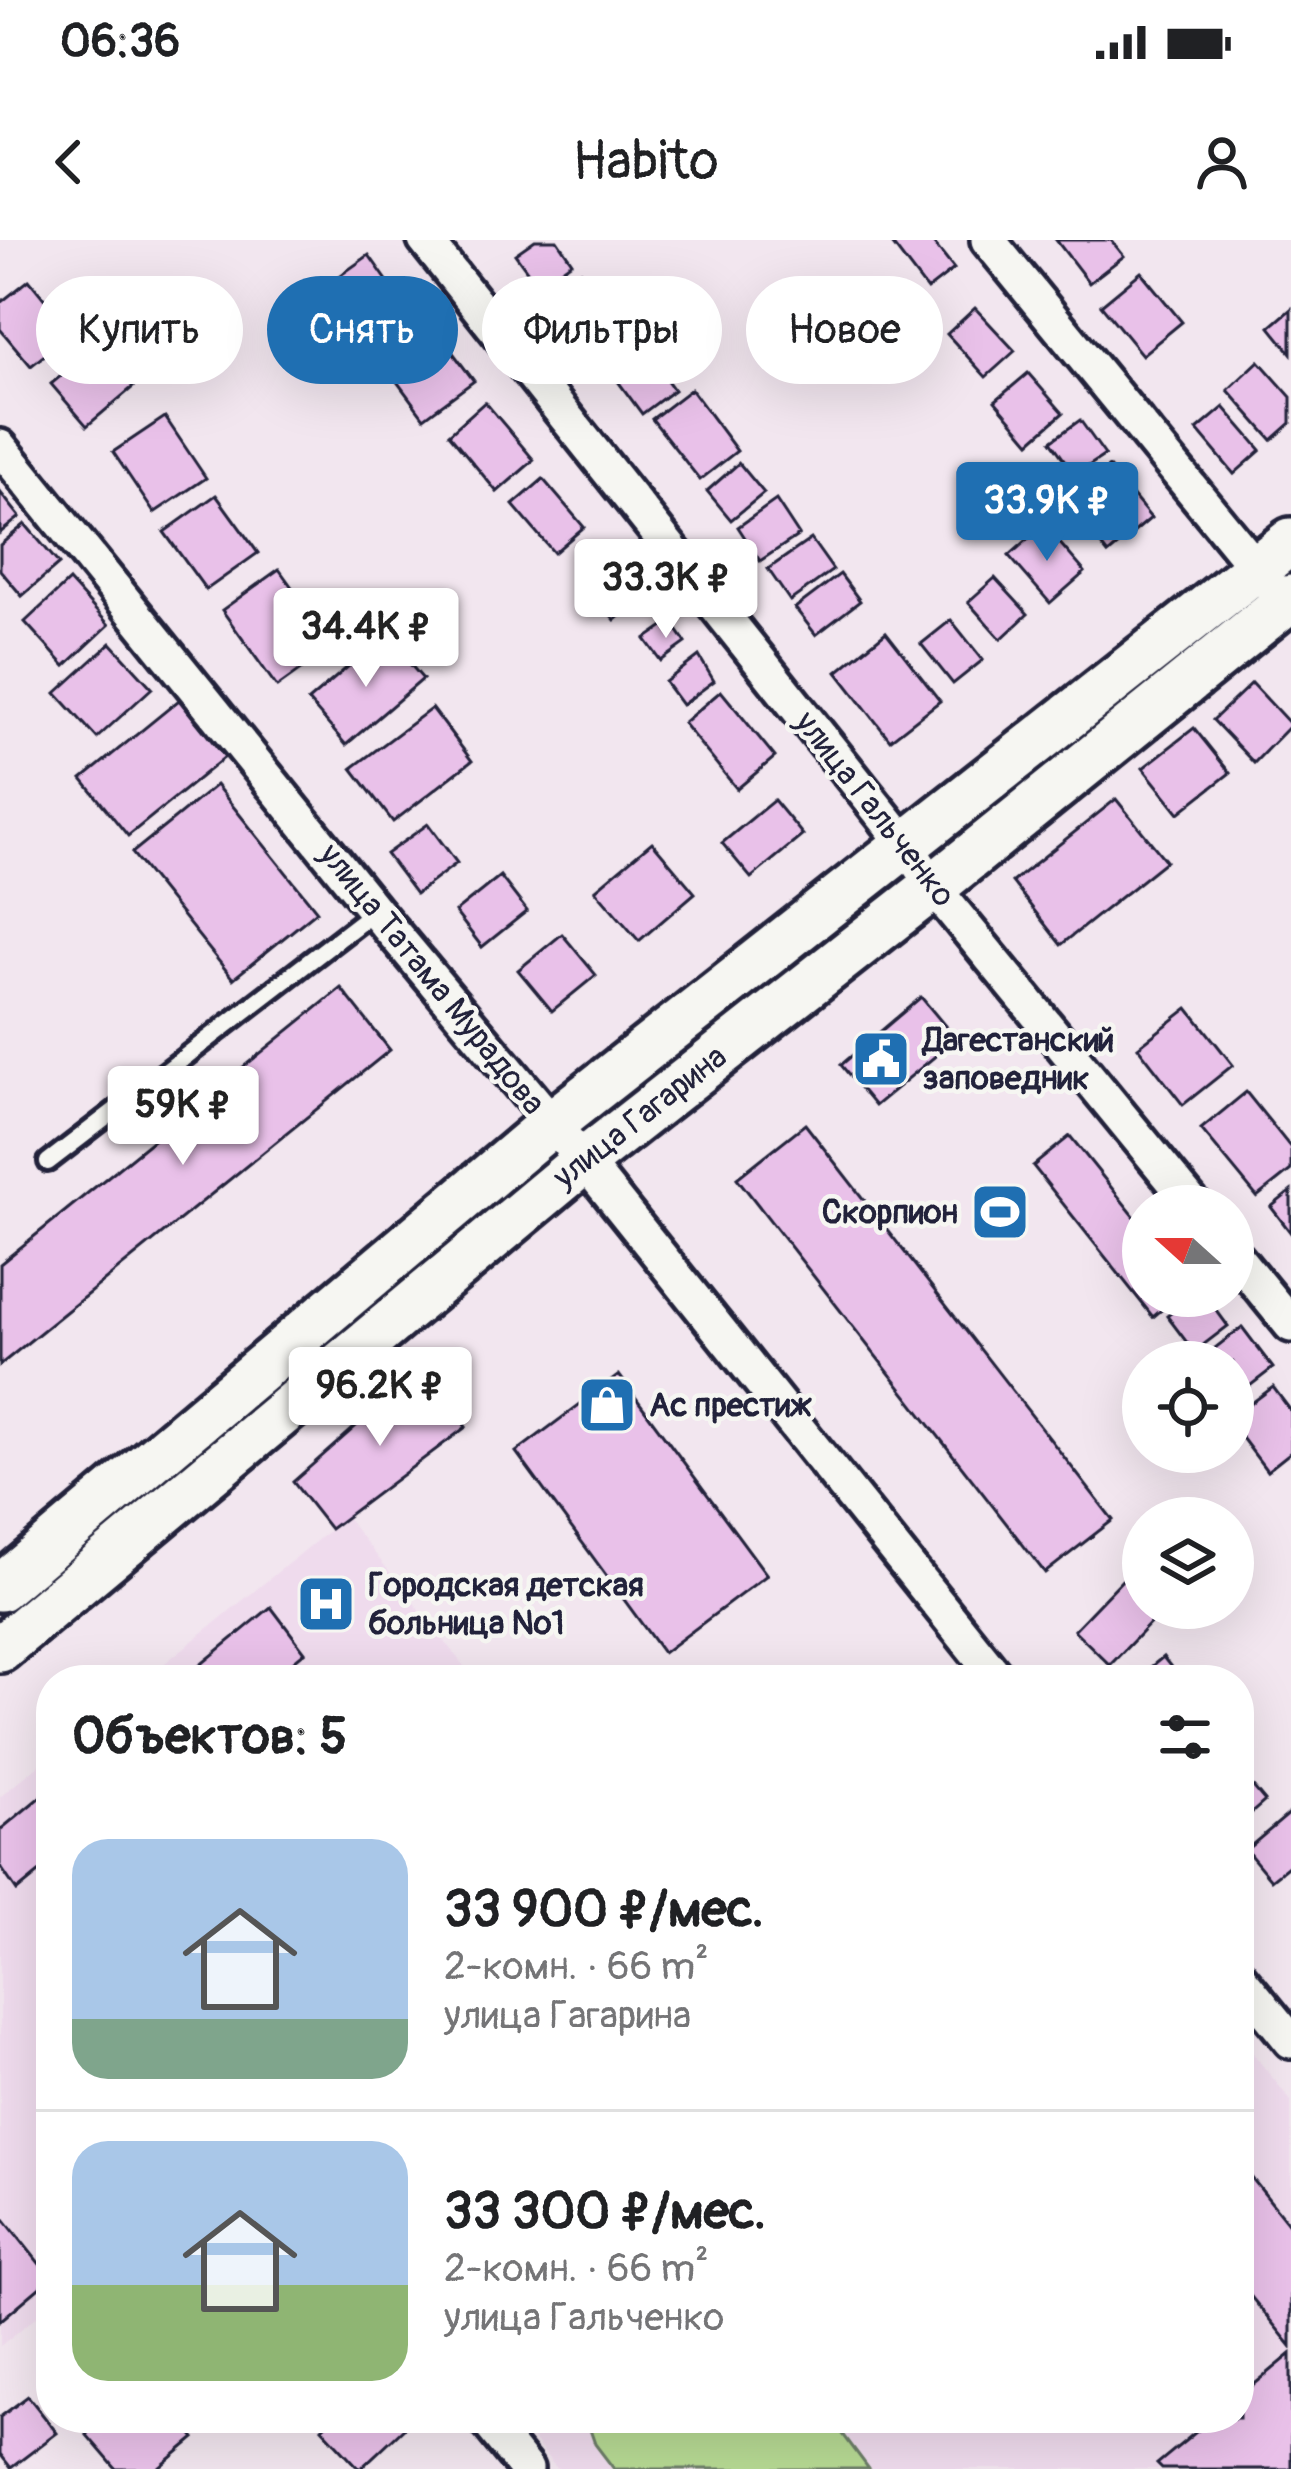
<!DOCTYPE html>
<html lang="ru">
<meta charset="utf-8">
<style>
:root{--surface:#fff;--page:#f2f2f2;--text:#202124;--muted:#757577;--line:#e0e0e0;--accent:#1f6fb2}
body{margin:0;font-family:Pangolin,sans-serif;background:var(--page);color:var(--text);height:100vh;display:flex;flex-direction:column;font-size:45px;white-space:nowrap}
*{box-sizing:border-box;margin:0}
p{font-size:39px;color:var(--muted)}
.icon{flex:none;width:66px;height:66px;fill:none;stroke:currentColor;stroke-width:2;stroke-linecap:round;stroke-linejoin:round}
.map{position:relative;flex:1;overflow:hidden}
.details{position:absolute;left:36px;top:1425px;width:1218px;height:768px;display:flex;flex-direction:column;background:var(--surface);border-radius:48px;box-shadow:0 12px 48px #0002}
.details>*{flex:none}
.banner{position:absolute;left:36px;top:36px;width:1221px;height:108px;display:flex;gap:24px}
.needle{width:78px;rotate:291deg}
.buttons{position:absolute;left:1122px;top:945px;display:grid;gap:24px}
.buttons a{display:grid;place-items:center;width:132px;height:132px;border-radius:50%;background:var(--surface);box-shadow:0 12px 48px #0002;font-size:60px}
.price{position:absolute;translate:-50% -102px;padding:0 27px;border-radius:12px;background:#fff;color:#222;font-size:39px;line-height:78px;filter:drop-shadow(0 3px 6px #0008)}
.price::after{content:'';position:absolute;left:50%;top:72px;width:36px;height:27px;margin-left:-18px;background:inherit;clip-path:polygon(0 0,100% 0,50% 100%)}
.price.selected{background:var(--accent);color:#fff}
ul{padding:0;list-style:none}
li{display:flex;align-items:center;gap:36px;height:300px;padding:0 36px}
li+li{border-top:3px solid var(--line)}
li span{display:grid;place-items:center;flex:none;width:336px;height:240px;border-radius:36px;color:#555}
li>.icon{margin-inline-start:auto}
span .icon{width:144px;height:144px;fill:#fffc;stroke-width:1}
li b{font-size:51px}
h2{display:flex;justify-content:space-between;align-items:center;height:144px;padding:0 36px;font-size:51px}
.tag{padding:0 42px;border-radius:54px;background:var(--surface);box-shadow:0 12px 48px #0002;font-size:42px;line-height:108px}
.tag.selected{background:var(--accent);color:#fff}
.status{display:flex;justify-content:space-between;align-items:center;height:84px;padding:0 60px;background:var(--surface);direction:ltr}
.status svg{height:33px;fill:currentColor}
header{display:flex;justify-content:space-between;align-items:center;height:156px;padding:0 36px;background:var(--surface);font-size:54px;font-weight:600}
.map>svg:first-child{display:block}
</style>
<div class="status"><b>06:36</b><svg viewBox="0 0 49 12"><path d="M0 12V9h3v3zM5 12V6h3v6zM10 12V3h3v9zM15 12V0h3v12zM26 1h20v11H26zM47 4h2v5h-2z"/></svg></div>
<header><svg class="icon" aria-label="back" viewBox="0 0 24 24"><path d="M15 5l-7 7 7 7"/></svg>Habito<svg class="icon" aria-label="person" viewBox="0 0 24 24"><circle cx="12" cy="8" r="4"/><path d="M4 21q1-7 8-7t8 7"/></svg></header>
<div class="map">
<svg width="1291" height="2229" viewBox="0 0 1291 2229">
<rect width="100%" height="100%" fill="#f2e6ef"/>
<filter id="ink" filterUnits="userSpaceOnUse"><feTurbulence type="fractalNoise" baseFrequency=".00833" numOctaves="2"/><feDisplacementMap in="SourceGraphic" scale="24" xChannelSelector="R" yChannelSelector="G"/><feConvolveMatrix kernelMatrix="1 2 1 2 8 2 1 2 1" color-interpolation-filters="sRGB"/></filter>
<g filter="url(#ink)">
<!-- built -->
<g fill="#efdbed">
<polygon points="346,1277 475,1440 144,1440"/>
<polygon points="51,1515 51,2065 0,2106 0,1557"/>
<polygon points="1239,1796 1291,1861 1291,2229 557,2229 516,2178 1239,2178"/>
</g>
<!-- green -->
<polygon fill="#b6d993" stroke="#6c7e67" stroke-width="3" points="586,2178 831,2178 869,2229 614,2229 595,2204"/>
<!-- building -->
<g fill="#e9c1e9" stroke="#22223b" stroke-width="3">
<polygon points="535,0 557,0 572,22 538,46 515,14"/>
<polygon points="889,0 931,0 954,29 927,50"/>
<polygon points="1056,0 1111,0 1124,16 1089,43"/>
<polygon points="369,15 410,73 369,102 328,44"/>
<polygon points="580,31 611,72 582,94 551,53"/>
<polygon points="1141,32 1182,82 1142,115 1101,65"/>
<polygon points="29,40 72,93 31,126 0,89 0,63"/>
<polygon points="975,68 1015,111 986,137 947,94"/>
<polygon points="1291,69 1291,113 1270,87"/>
<polygon points="628,86 674,150 642,174 595,110"/>
<polygon points="434,87 474,141 424,178 384,124"/>
<polygon points="98,105 133,147 87,186 51,144"/>
<polygon points="1259,121 1291,157 1291,183 1272,200 1228,150"/>
<polygon points="1028,133 1063,173 1030,202 995,161"/>
<polygon points="691,149 737,211 700,240 652,179"/>
<polygon points="485,162 534,220 497,252 449,194"/>
<polygon points="1224,167 1261,210 1234,234 1197,190"/>
<polygon points="165,177 206,238 154,273 113,212"/>
<polygon points="1080,180 1105,215 1075,235 1051,201"/>
<polygon points="739,223 764,253 731,280 707,251"/>
<polygon points="1109,227 1151,278 1108,314 1066,262"/>
<polygon points="543,239 584,287 554,313 513,265"/>
<polygon points="0,252 20,277 0,293"/>
<polygon points="216,255 258,313 206,350 164,292"/>
<polygon points="776,260 799,295 760,321 738,287"/>
<polygon points="25,284 59,324 22,356 0,330 0,305"/>
<polygon points="1044,285 1085,332 1050,363 1009,316"/>
<polygon points="811,299 833,330 790,361 768,329"/>
<polygon points="603,306 645,355 615,380 573,331"/>
<polygon points="279,329 334,406 277,447 222,370"/>
<polygon points="840,334 860,361 816,395 795,368"/>
<polygon points="995,338 1028,374 1001,399 968,362"/>
<polygon points="69,341 109,385 65,426 25,382"/>
<polygon points="951,380 983,420 953,444 921,404"/>
<polygon points="671,381 686,403 661,421 645,399"/>
<polygon points="886,392 940,461 890,500 837,432"/>
<polygon points="385,395 423,439 346,505 308,461"/>
<polygon points="111,403 152,448 97,498 56,453"/>
<polygon points="699,416 714,441 682,465 665,442"/>
<polygon points="1252,443 1291,485 1254,523 1213,480"/>
<polygon points="721,451 775,517 737,549 683,483"/>
<polygon points="179,460 225,517 128,596 82,539"/>
<polygon points="432,468 472,521 393,582 352,528"/>
<polygon points="1194,488 1230,533 1179,573 1143,528"/>
<polygon points="216,545 317,671 233,739 132,613"/>
<polygon points="1116,559 1166,621 1061,705 1012,642"/>
<polygon points="774,560 803,595 751,638 722,603"/>
<polygon points="428,584 457,623 416,654 386,614"/>
<polygon points="652,602 695,653 639,701 595,650"/>
<polygon points="500,636 527,671 482,707 455,672"/>
<polygon points="562,694 596,735 552,771 518,730"/>
<polygon points="341,748 390,810 0,1125 0,1024"/>
<polygon points="921,757 956,799 875,866 841,825"/>
<polygon points="1188,768 1233,825 1183,865 1138,807"/>
<polygon points="1246,852 1291,908 1291,930 1257,957 1201,889"/>
<polygon points="805,884 1113,1280 1045,1333 737,938"/>
<polygon points="1070,896 1143,987 1143,1056 1178,1056 1153,1077 1033,926"/>
<polygon points="1291,951 1291,993 1271,967"/>
<polygon points="1193,1056 1206,1056 1228,1086 1194,1112 1167,1076"/>
<polygon points="1242,1087 1273,1128 1233,1159 1233,1122 1197,1122"/>
<polygon points="423,1127 466,1187 330,1289 293,1242"/>
<polygon points="619,1135 767,1335 663,1413 516,1212"/>
<polygon points="1273,1147 1291,1171 1291,1212 1267,1231 1233,1186 1233,1177"/>
<polygon points="1126,1336 1143,1353 1143,1368 1159,1368 1162,1371 1110,1425 1074,1390"/>
<polygon points="271,1367 305,1412 271,1440 182,1440"/>
<polygon points="1163,1417 1181,1440 1135,1440"/>
<polygon points="1239,1530 1265,1561 1239,1584"/>
<polygon points="51,1548 51,1623 17,1651 0,1626 0,1590"/>
<polygon points="1291,1572 1291,1624 1271,1640 1246,1610"/>
<polygon points="1239,1922 1291,1987 1291,2106 1239,2042"/>
<polygon points="0,1974 51,2038 0,2081"/>
<polygon points="1291,2114 1291,2229 1162,2229 1157,2224 1213,2178 1239,2178 1239,2157"/>
<polygon points="28,2156 57,2193 11,2228 0,2214 0,2177"/>
<polygon points="105,2178 178,2178 195,2198 158,2229 116,2229 86,2194"/>
<polygon points="332,2178 400,2178 407,2185 360,2229 322,2188"/>
</g>
<g fill="none" stroke-linecap="round" stroke-linejoin="round">
<defs>
<polyline id="service" points="48,922 375,671"/>
<g id="minor">
<polyline points="425,0 907,606 933,647 1194,966"/>
<polyline points="988,0 1271,346"/>
<polyline points="0,207 375,671 584,921 999,1440"/>
<polyline points="1233,1014 1291,1085"/>
<polyline points="1239,1737 1291,1801"/>
<polyline points="485,2178 526,2229"/>
</g>
<g id="secondary">
<polyline points="0,1348 551,884 1291,301"/>
<polyline points="0,1409 584,921 933,647 1291,358"/>
</g>
</defs>
<!-- service casing -->
<use href="#service" stroke="#22223b" stroke-width="26"/>
<!-- minor casing -->
<use href="#minor" stroke="#22223b" stroke-width="42"/>
<!-- secondary casing -->
<use href="#secondary" stroke="#22223b" stroke-width="54"/>
<!-- service -->
<use href="#service" stroke="#f6f6f2" stroke-width="16"/>
<!-- minor -->
<use href="#minor" stroke="#f6f6f2" stroke-width="33"/>
<!-- secondary -->
<use href="#secondary" stroke="#f6f6f2" stroke-width="45"/>
</g>
</g>
<!-- icons -->
<defs>
<symbol id="civic-square" viewBox="-11 -11 22 22"><rect x="-9" y="-9" width="18" height="18" rx="4" fill="#1f6fb2" stroke="#f6f6f2"/><path d="M-.6-6.5H3V-4.5H.6V-3L4-1V1h2V6H-6V1h2V-1L-.6-3ZM-1.2 2.5V6h2.4V2.5Z" fill="#fff"/></symbol>
<symbol id="stadium-square" viewBox="-11 -11 22 22"><rect x="-9" y="-9" width="18" height="18" rx="4" fill="#1f6fb2" stroke="#f6f6f2"/><path d="M0-5a6.5 5 0 1 0 0 10a6.5 5 0 1 0 0-10ZM-3.5-1.8h7v3.6h-7Z" fill="#fff"/></symbol>
<symbol id="shop-square" viewBox="-11 -11 22 22"><rect x="-9" y="-9" width="18" height="18" rx="4" fill="#1f6fb2" stroke="#f6f6f2"/><path d="M-5-2.5h2.3a2.7 3.5 0 0 1 5.4 0H5L5.5 6h-11ZM-1.5-2.5h3a1.5 2.3 0 0 0-3 0Z" fill="#fff"/></symbol>
<symbol id="hospital-square" viewBox="-11 -11 22 22"><rect x="-9" y="-9" width="18" height="18" rx="4" fill="#1f6fb2" stroke="#f6f6f2"/><path d="M-5-5h3v3.5h4V-5h3V5h-3V1.5h-4V5h-3Z" fill="#fff"/></symbol>
</defs>
<g fill-rule="evenodd">
<use href="#civic-square" x="848" y="786" width="66" height="66"/>
<use href="#stadium-square" x="967" y="939" width="66" height="66"/>
<use href="#shop-square" x="574" y="1132" width="66" height="66"/>
<use href="#hospital-square" x="293" y="1331" width="66" height="66"/>
</g>
<g text-anchor="middle" dominant-baseline="central" stroke-width="9" stroke-linejoin="round" paint-order="stroke">
<!-- street labels -->
<g font-size="33" fill="#22223b" stroke="#f6f6f2">
<text transform="translate(875 569) rotate(52)">улица Гальченко</text>
<text transform="translate(432 739) rotate(51)">улица Татама Мурадова</text>
<text transform="translate(640 877) rotate(-38)">улица Гагарина</text>
</g>
<!-- poi labels -->
<g font-size="33" font-weight="bold" fill="#22223b" stroke="#f6f6f2" text-anchor="start">
<text x="923" y="800">Дагестанский<tspan x="923" dy="38">заповедник</tspan></text>
<text x="958" y="972" text-anchor="end">Скорпион</text>
<text x="649" y="1165">Ас престиж</text>
<text x="368" y="1345">Городская детская<tspan x="368" dy="38">больница №1</tspan></text>
</g>
</g>
</svg>
<div class="buttons">
<a><svg class="needle" viewBox="-14 -14 28 28"><path d="M0-13l5 13h-10z" fill="#e53935"/><path d="M0 13l5-13h-10z" fill="#757577"/></svg></a>
<a><svg class="icon" aria-label="locate" viewBox="0 0 24 24"><circle cx="12" cy="12" r="6"/><path d="M12 2v4M12 18v4M2 12h4M18 12h4"/></svg></a>
<a><svg class="icon" aria-label="layers" viewBox="0 0 24 24"><path d="M12 4l9 5-9 5-9-5zM3 14l9 5 9-5"/></svg></a>
</div>
<b class="price selected" style="left:1047px;top:324px">33.9K ₽</b>
<b class="price" style="left:666px;top:401px">33.3K ₽</b>
<b class="price" style="left:366px;top:450px">34.4K ₽</b>
<b class="price" style="left:183px;top:928px">59K ₽</b>
<b class="price" style="left:380px;top:1209px">96.2K ₽</b>
<div class="banner">
<a class="tag">Купить</a>
<a class="tag selected">Снять</a>
<a class="tag">Фильтры</a>
<a class="tag">Новое</a>
</div>
<section class="details">
<h2>Объектов: 5<svg class="icon" aria-label="filters" viewBox="0 0 24 24"><path d="M4 7h16M4 17h16"/><circle cx="9" cy="7" r="2"/><circle cx="15" cy="17" r="2"/></svg></h2>
<ul>
<li><span style="background:linear-gradient(#a9c7e8 75%,#7fa58c 0)"><svg class="icon" aria-label="home" viewBox="0 0 24 24"><path d="M3 11l9-7 9 7M6 9v11h12V9"/></svg></span><div><b>33 900 ₽/мес.</b><p>2-комн. · 66 m²</p><p>улица Гагарина</p></div></li>
<li><span style="background:linear-gradient(#a9c7e8 60%,#8fb573 0)"><svg class="icon" aria-label="home" viewBox="0 0 24 24"><path d="M3 11l9-7 9 7M6 9v11h12V9"/></svg></span><div><b>33 300 ₽/мес.</b><p>2-комн. · 66 m²</p><p>улица Гальченко</p></div></li>
</ul>
</section>
</div>
